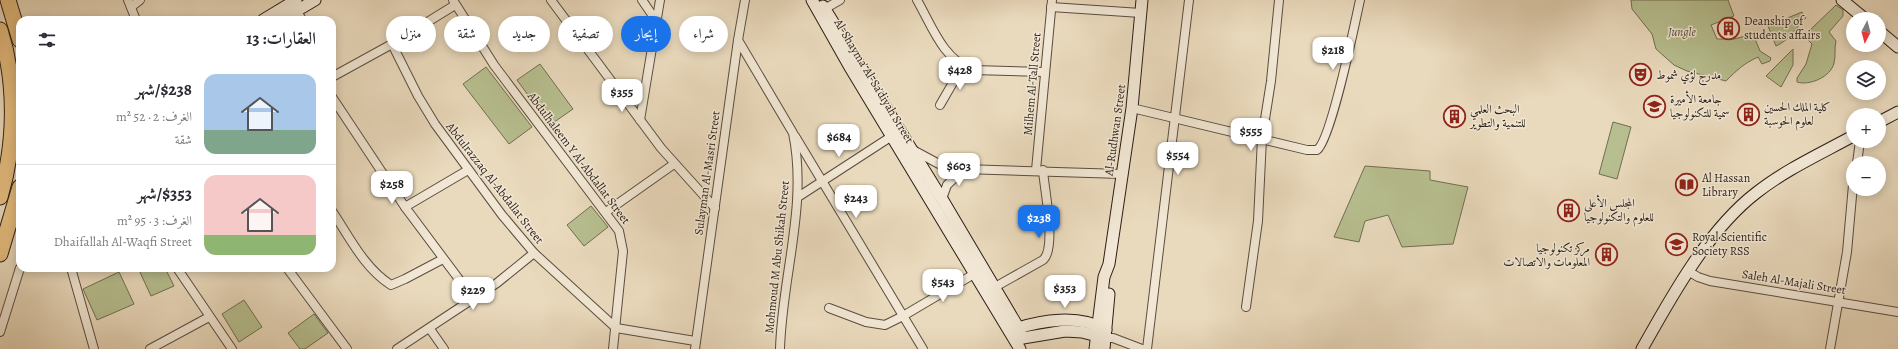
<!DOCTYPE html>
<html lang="ar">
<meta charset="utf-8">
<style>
:root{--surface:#fff;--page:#f7f7f7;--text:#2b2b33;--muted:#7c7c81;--line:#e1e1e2;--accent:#1a73e8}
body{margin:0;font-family:Alegreya,Amiri,serif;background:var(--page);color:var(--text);direction:rtl;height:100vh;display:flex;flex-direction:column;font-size:15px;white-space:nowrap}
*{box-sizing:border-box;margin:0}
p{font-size:13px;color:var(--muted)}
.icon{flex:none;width:22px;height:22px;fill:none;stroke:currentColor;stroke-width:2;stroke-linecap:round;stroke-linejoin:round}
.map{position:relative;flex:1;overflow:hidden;direction:ltr}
.drawer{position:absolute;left:16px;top:16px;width:320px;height:256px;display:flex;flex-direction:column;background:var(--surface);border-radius:12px;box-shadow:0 2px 10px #0003;direction:rtl}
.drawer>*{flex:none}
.hud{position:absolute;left:348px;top:16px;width:380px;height:36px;direction:rtl;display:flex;gap:8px}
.needle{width:26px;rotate:186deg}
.controls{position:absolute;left:1846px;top:12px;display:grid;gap:8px}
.controls a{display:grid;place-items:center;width:40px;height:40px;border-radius:50%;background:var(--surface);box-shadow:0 2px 10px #0003;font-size:20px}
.price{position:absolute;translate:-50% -34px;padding:0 9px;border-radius:8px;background:#fff;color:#222;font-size:13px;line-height:26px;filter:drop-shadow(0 1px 2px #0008)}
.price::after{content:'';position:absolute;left:50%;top:24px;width:12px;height:9px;margin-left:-6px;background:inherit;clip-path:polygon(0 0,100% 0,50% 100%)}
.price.current{background:var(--accent);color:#fff}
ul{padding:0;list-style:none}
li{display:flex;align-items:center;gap:12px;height:100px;padding:0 20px}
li+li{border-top:1px solid var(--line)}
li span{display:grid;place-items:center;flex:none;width:112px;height:80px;border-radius:12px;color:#555}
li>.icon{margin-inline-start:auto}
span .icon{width:48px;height:48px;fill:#fffc;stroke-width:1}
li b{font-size:17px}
h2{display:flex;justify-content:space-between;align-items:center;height:48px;padding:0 20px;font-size:17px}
.tag{padding:0 14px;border-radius:18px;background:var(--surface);box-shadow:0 2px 10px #0003;font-size:14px;line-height:36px}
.tag.current{background:var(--accent);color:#fff}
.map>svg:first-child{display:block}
</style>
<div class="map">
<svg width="1898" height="349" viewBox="0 0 1898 349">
<rect width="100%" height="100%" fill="#eadabd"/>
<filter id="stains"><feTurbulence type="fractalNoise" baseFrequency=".005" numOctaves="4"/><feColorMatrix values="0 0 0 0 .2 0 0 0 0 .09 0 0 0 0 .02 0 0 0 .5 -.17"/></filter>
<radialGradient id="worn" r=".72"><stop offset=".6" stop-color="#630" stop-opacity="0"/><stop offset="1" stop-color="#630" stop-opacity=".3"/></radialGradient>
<!-- green -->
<g fill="#b7bf90" stroke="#706e53">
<path d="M1631,0H1728L1734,16L1711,25L1717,39H1734L1753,34L1760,51L1771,58L1770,61L1762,64L1758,57C1743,64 1737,70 1726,81L1687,71L1674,65L1656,49L1652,34L1632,9Z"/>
<path d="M1836,5L1843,10V16L1829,32L1836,41C1834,48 1836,56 1834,63C1831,77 1809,86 1797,82V78L1806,64L1812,44L1808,40V32Z"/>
<path d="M1802,12L1806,18C1795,28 1790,40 1776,46L1768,26Z"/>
<polygon points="1793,49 1793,65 1781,87 1766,76"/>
<polygon points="540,64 573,109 550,125 517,80"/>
<polygon points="486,67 532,127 509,144 463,84"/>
<polygon points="1613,122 1631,127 1617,179 1599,174"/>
<polygon points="1365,166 1430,171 1430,180 1468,187 1453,244 1402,247 1388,215 1365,221 1359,242 1334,237"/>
<polygon points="591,206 608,227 584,246 567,225"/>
<polygon points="138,268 165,268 174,286 151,296"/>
<polygon points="119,272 134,304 97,320 83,289"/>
<polygon points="244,300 262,327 239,342 222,314"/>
<polygon points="314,314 328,333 305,349 300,349 288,333"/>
</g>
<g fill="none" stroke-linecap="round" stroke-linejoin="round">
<defs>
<g id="street">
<polyline points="128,0 136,20"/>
<polyline points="453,0 494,65 619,231 623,251 613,349"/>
<polyline points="551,0 661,148 715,208"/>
<polyline points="642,0 657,22"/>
<path d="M917,0C932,26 943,60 973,70L1044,72"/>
<polyline points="131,7 140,0"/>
<polyline points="1051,7 1141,13"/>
<polyline points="297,11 302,20"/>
<polyline points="821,11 840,0"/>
<path d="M738,40L793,133C808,205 782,276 780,349"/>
<polyline points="392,44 418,96 435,124 502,215 534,253 616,328 695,341"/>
<polyline points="332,77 392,44 455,5"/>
<polyline points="332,97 405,207 473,298"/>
<polyline points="940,105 962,67"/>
<path d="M1132,108L1307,150H1317C1331,140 1355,23 1360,0"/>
<polyline points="640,120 660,0"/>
<polyline points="795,136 923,349"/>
<polyline points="913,150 939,164 964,169 1122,174"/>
<polyline points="1857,163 1860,141"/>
<polyline points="1036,170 1052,0"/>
<polyline points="798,197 892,136"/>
<polyline points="942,199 947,185 964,169"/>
<polyline points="405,207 468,170"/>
<path d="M332,211C349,236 364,268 391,285L405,279L443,259"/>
<polyline points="606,212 674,164"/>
<polyline points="71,268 94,349"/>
<polyline points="177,268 232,349"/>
<polyline points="287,268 347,349"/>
<polyline points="1688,271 1698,277 1710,281 1898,312"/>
<path d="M995,287L1043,260C1057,248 1044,188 1043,170"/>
<polyline points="1246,307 1258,221 1262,138 1271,81 1279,0"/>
<polyline points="829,308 866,322 885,325 903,316 974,274"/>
<polyline points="430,329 444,349"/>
<polyline points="0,332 20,268"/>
<polyline points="1105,338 1113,338 1142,349"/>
<polyline points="150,349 209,317"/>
<polyline points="397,349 497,283 534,253"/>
<polyline points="695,349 738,40 745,0"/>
<polyline points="1147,349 1189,0"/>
<polyline points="1830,349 1847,252 1853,185"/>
</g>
<g id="secondary">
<polyline points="812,0 851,69 1020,349"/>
<polyline points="1842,0 1865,19"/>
<polyline points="823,6 942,199 1018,327 1022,338"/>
<polyline points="263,20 296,0"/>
<polyline points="281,20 315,0"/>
<polyline points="1879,31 1898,47"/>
<polyline points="1879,122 1898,112"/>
<path d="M1012,330C1041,320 1079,314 1106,330"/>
<polyline points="1017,339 1065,331 1082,332 1105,338"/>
<polyline points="1095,349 1104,277 1109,264 1132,108 1142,0"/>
<polyline points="1104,349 1109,294"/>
<path d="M1642,349C1671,297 1708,230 1756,193C1785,170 1820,154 1853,136"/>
</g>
<g id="highway">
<polyline points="8,0 20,40"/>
<path d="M0,30C17,83 16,143 0,197"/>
<polyline points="0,254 20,187"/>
</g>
</defs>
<!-- street casing -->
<use href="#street" stroke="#5a4d40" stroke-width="10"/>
<!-- secondary casing -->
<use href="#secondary" stroke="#2a1e16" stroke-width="13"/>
<!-- highway casing -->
<use href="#highway" stroke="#2a1e16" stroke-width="17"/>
<!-- street -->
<use href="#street" stroke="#f1e7d4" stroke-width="8"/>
<!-- secondary -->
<use href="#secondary" stroke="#f1e7d4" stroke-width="11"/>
<!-- highway -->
<use href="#highway" stroke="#e5bd7e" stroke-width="15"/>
</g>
<!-- icons -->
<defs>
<symbol id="building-ring" viewBox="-11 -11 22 22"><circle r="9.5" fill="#f1e7d4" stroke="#8f2418" stroke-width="1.5"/><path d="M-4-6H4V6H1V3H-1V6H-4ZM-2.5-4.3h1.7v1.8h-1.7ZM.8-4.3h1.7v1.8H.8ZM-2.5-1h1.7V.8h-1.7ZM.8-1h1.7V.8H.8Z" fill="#8f2418"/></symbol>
<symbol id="theatre-ring" viewBox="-11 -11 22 22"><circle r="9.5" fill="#f1e7d4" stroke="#8f2418" stroke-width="1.5"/><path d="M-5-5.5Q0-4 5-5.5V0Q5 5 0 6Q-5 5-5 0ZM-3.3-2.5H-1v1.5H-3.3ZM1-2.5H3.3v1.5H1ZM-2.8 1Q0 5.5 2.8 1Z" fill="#8f2418"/></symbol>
<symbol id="university-ring" viewBox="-11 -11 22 22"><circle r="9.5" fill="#f1e7d4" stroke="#8f2418" stroke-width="1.5"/><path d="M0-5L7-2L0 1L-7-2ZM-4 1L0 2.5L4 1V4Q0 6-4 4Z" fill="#8f2418"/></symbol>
<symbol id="library-ring" viewBox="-11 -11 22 22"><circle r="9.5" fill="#f1e7d4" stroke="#8f2418" stroke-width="1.5"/><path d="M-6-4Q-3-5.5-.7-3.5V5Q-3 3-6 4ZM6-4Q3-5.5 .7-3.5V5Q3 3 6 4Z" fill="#8f2418"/></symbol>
</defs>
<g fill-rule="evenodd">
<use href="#building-ring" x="1716" y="16" width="25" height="25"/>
<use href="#theatre-ring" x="1628" y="62" width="25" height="25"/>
<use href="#university-ring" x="1642" y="94" width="25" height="25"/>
<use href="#building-ring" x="1736" y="102" width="25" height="25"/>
<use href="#building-ring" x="1442" y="104" width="25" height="25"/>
<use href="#library-ring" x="1674" y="172" width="25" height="25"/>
<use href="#building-ring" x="1556" y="198" width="25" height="25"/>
<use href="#university-ring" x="1664" y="232" width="25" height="25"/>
<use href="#building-ring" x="1594" y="242" width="25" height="25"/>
</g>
<g text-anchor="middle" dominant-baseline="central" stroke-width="3" stroke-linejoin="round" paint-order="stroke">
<!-- poi labels -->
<g font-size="12" fill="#2a1e16" stroke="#f1e7d4" text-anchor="start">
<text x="1744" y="21">Deanship of<tspan x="1744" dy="14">students affairs</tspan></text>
<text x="1656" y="75">مدرج لؤي شموط</text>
<text x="1670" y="99">جامعة الأميرة<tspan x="1670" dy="14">سمية للتكنولوجيا</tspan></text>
<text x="1764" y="107">كلية الملك الحسين<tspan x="1764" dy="14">لعلوم الحوسبة</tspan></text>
<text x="1470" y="109">البحث العلمي<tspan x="1470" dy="14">للتنمية والتطوير</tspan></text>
<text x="1702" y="178">Al Hassan<tspan x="1702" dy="14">Library</tspan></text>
<text x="1584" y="203">المجلس الأعلى<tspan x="1584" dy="14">للعلوم والتكنولوجيا</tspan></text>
<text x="1692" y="237">Royal Scientific<tspan x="1692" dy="14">Society RSS</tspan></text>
<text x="1590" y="248" text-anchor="end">مركز تكنولوجيا<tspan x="1590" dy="14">المعلومات والاتصالات</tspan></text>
</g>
<!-- park labels -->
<g font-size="12" font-style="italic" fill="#544e3b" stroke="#f1e7d4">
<text x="1682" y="32">Jungle</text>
</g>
<!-- street labels -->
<g font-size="12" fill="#2a1e16" stroke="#f1e7d4">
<text transform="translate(874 81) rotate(59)">Al-Shayma' Al-Sa'diyah Street</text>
<text transform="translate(1032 84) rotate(-85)">Milhem Al-Tall Street</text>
<text transform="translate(1115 130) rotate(-82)">Al-Rudhwan Street</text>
<text transform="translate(579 158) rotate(53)">Abdulhaleem Y Al-Abdallat Street</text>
<text transform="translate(707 173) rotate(-82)">Sulayman Al-Masri Street</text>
<text transform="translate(495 183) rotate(52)">Abdulrazzaq Al-Abdallat Street</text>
<text transform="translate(777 257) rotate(-84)">Mohmoud M Abu Shikah Street</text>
<text transform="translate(1794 282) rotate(9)">Saleh Al-Majali Street</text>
</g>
</g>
<rect width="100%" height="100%" filter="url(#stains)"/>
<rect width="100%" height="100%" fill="url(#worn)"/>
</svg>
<div class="controls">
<a><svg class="needle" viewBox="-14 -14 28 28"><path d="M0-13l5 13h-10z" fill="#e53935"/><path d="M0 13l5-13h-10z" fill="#7c7c81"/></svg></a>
<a><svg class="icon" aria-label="layers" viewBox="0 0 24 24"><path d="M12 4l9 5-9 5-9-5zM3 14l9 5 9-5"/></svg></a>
<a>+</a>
<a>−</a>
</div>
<b class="price" style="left:1333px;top:71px">$218</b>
<b class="price" style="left:960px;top:91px">$428</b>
<b class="price" style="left:622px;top:113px">$355</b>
<b class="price" style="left:1251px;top:152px">$555</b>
<b class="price" style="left:839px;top:158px">$684</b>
<b class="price" style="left:1178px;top:176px">$554</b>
<b class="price" style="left:959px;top:187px">$603</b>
<b class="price" style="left:392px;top:205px">$258</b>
<b class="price" style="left:856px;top:219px">$243</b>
<b class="price current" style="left:1039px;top:239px">$238</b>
<b class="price" style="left:943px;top:303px">$543</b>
<b class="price" style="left:1065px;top:309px">$353</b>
<b class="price" style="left:473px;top:311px">$229</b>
<div class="hud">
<a class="tag">شراء</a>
<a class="tag current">إيجار</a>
<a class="tag">تصفية</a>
<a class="tag">جديد</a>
<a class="tag">شقة</a>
<a class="tag">منزل</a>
</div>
<section class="drawer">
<h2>العقارات: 13<svg class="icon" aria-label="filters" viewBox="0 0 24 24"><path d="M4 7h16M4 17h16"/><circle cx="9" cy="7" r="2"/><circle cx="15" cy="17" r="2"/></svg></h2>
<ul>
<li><span style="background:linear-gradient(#a9c7e8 70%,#7fa58c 0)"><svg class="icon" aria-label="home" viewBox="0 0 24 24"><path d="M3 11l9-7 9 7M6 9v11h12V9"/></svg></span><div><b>$238/شهر</b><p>الغرف: 2 · 52 m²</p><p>شقة</p></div></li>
<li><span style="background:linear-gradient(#f6c9c9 75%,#8fb573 0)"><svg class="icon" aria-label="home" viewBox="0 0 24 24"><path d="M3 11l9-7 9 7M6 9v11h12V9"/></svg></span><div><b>$353/شهر</b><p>الغرف: 3 · 95 m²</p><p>Dhaifallah Al-Waqfi Street</p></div></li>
</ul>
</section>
</div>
